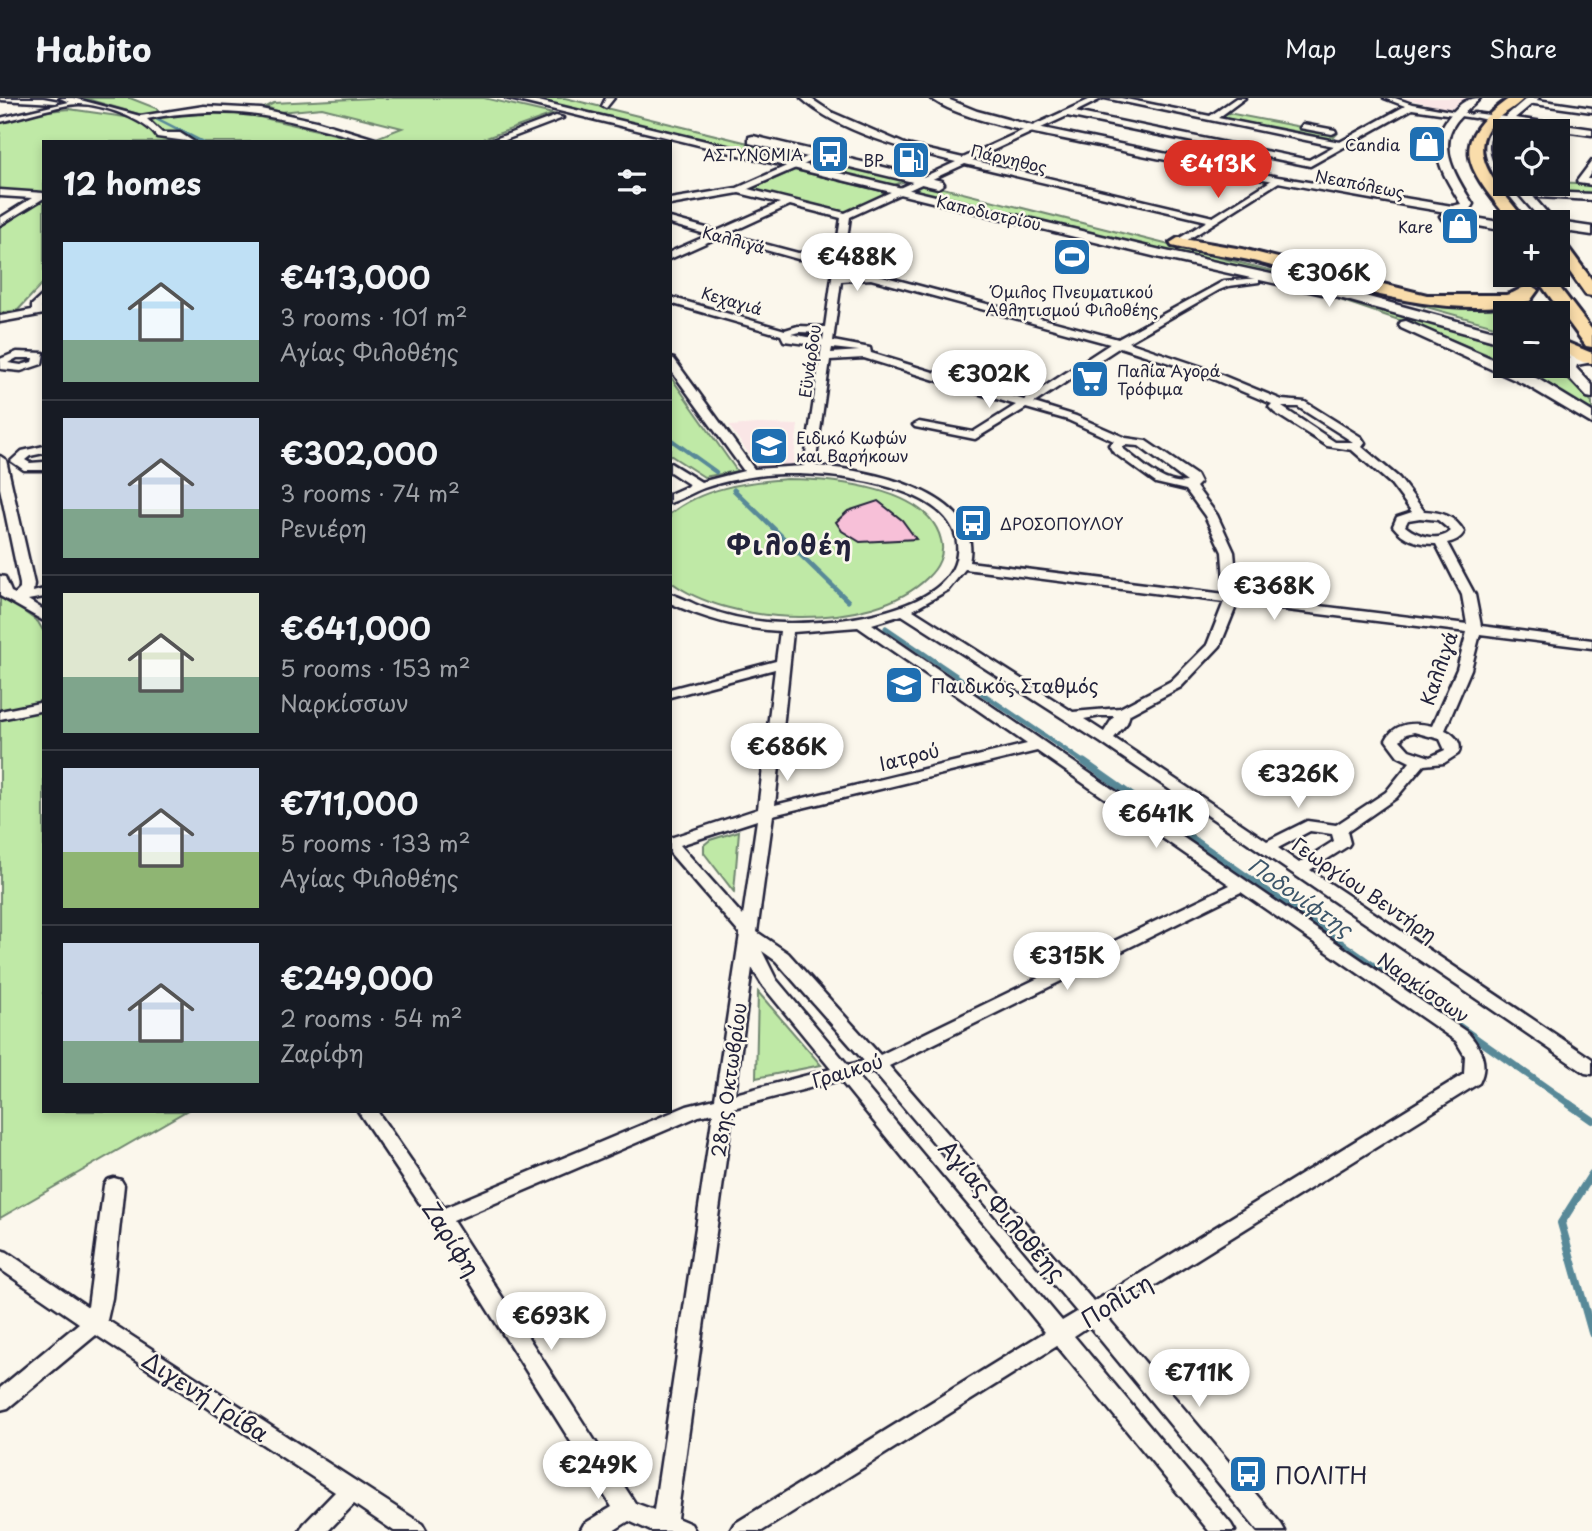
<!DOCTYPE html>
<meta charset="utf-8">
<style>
:root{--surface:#171b24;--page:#242831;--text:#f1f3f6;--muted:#9ea1a6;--line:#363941;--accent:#d93025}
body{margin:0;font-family:"Playpen Sans",sans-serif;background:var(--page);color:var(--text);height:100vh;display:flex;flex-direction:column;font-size:26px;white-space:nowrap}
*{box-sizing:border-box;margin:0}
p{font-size:23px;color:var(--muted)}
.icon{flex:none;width:38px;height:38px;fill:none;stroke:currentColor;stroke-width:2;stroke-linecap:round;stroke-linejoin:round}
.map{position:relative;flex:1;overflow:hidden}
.panel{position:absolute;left:42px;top:42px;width:630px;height:973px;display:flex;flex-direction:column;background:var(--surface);border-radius:0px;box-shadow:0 4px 10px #0003}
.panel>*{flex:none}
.controls{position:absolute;left:1493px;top:21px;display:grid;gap:14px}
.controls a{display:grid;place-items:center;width:77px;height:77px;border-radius:0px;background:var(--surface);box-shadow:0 4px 10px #0003;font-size:35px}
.price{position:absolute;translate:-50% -60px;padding:0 16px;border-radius:24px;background:#fff;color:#222;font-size:23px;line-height:46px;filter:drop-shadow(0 2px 4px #0008)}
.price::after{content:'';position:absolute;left:50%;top:42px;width:21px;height:16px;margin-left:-10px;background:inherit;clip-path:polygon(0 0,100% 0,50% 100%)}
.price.current{background:var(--accent);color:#fff}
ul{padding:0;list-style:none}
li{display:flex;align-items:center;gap:21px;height:175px;padding:0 21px}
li+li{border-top:2px solid var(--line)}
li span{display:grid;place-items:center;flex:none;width:196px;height:140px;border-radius:0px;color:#555}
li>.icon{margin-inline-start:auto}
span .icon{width:84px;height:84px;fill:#fffc;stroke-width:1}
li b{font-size:30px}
h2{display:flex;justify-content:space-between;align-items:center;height:84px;padding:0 21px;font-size:30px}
header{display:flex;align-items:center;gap:42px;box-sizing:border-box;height:98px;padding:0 35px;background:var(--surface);border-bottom:2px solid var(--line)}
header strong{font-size:33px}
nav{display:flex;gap:38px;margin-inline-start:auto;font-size:24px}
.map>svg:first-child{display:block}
</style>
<header>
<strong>Habito</strong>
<nav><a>Map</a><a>Layers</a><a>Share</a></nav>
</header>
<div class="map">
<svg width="1592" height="1433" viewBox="0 0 1592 1433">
<rect width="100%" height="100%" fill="#fbf7ec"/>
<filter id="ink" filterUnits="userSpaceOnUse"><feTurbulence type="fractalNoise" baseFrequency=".0143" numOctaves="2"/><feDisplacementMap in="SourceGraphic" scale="14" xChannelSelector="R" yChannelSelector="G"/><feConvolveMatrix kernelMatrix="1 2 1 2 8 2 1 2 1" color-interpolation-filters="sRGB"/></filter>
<g filter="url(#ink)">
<!-- built -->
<g fill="#fae6e6">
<polygon points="1402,0 1470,0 1453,12"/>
<polygon points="758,326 798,327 793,367 759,370 729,328"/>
</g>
<!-- green -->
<g fill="#bfe9a6" stroke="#708670" stroke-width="2">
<polygon points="83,0 130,0 158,11 157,14 142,17"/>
<polygon points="371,0 484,0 553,16 475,44 391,44 376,40 402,30 322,10 280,14 266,9 274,5"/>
<polygon points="521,0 565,0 801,58 788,63"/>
<polygon points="69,11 132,20 189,14 242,15 356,41 351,44 44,44 44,95 0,92 0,23 37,14"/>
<polygon points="1228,15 1337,36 1331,42 1219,19"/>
<polygon points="823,62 904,81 905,83 894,87 883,86 807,67"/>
<polygon points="795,72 890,95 844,115 747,93"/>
<polygon points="1558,84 1592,86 1592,97 1529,94 1521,86"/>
<polygon points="921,88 935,88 1352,193 1082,134 913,93"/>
<polygon points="44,99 44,184 18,212 0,215 0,129"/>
<polygon points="1317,194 1370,207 1505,248 1505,264 1431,233"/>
<polygon points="1405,203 1430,205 1521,203 1525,215 1505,215 1505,231"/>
<polygon points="1512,268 1554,268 1592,305 1592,315 1557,292"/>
<polygon points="670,278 737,373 704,379 670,357"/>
<path d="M787,381C830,381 929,389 941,442C945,456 938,470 927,480C873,534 728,529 670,483V416C702,390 746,384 787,381Z"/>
<polygon points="0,496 38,524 44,534 44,1013 186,1013 0,1120"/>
<polygon points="739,733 734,794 704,755 704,747 710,742"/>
<polygon points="758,894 821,967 756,980"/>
</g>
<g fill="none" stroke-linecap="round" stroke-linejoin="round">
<!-- stream-far4 -->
<polyline stroke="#598998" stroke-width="3.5" points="157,21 202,44"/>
<!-- stream-far3 -->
<polyline stroke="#598998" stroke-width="4.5" points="670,341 716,374"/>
<!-- stream-far2 -->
<g stroke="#598998" stroke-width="5">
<polyline points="734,392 848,503"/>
<polyline points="886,530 1086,666"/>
</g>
<!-- stream-far1 -->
<polyline stroke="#598998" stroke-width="7" points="1084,664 1571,1007"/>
<!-- stream -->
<g stroke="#598998" stroke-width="8">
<polyline points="1569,1006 1592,1022"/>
<polyline points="1592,1076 1561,1125 1592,1235"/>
</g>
</g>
<!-- building -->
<polygon fill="#f7c0d8" stroke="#22223b" stroke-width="2" points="878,403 902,422 916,441 860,444 842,433 836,424 848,413"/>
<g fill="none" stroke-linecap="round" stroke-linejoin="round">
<defs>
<g id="minor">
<polygon points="0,0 43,0 59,3 55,5 0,2"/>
<path d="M60,0H73L140,18L204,8L261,11L316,23L385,44H371C287,21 236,4 147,21L162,35H180L194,44L157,39C145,21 101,6 79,6C62,6 19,20 0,24V20L69,4Z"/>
<polygon points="606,0 614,0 606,10 602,8"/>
<path d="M801,0H810L831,14L907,47L963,60L1093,0H1103L1075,14L1309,62L1334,48L1105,0H1121L1210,18L1236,0H1245L1218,20L1340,44L1405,8L1384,0H1395L1412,6L1478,18L1474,20L1412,11L1310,68L1067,18L972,62L1213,119L1275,80L1282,82L1178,148L1175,147V143L1207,123L965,66L850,119L842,177L871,175L1118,241L1224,183L1259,180V184L1229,188L1219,192L1128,244L1202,269L1282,302L1305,304L1361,339L1365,345L1362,349L1399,380L1424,413C1441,414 1455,418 1464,434C1460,441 1455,443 1447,445L1475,497L1481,528L1592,542V550L1480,536L1471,571L1445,632C1454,636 1464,646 1458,656L1444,665L1424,667L1396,700L1347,734L1350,745L1348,748L1310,772L1592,961V976L1585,975L1100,644L902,517L872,526L1468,935C1481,950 1489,966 1479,985L1106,1218L1281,1426L1285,1433H1258L1089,1228L1074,1238L1231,1426L1235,1433H1209L1057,1248L762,1433H730L734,1426L1045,1234L840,982L733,1010L677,1420L691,1426L695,1433H651L629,1423L613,1433H580L584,1426L612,1409L433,1125L358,1013H377L444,1110L687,1008L715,1001L740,836L670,755V740L758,711L775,571L670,599V591L776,563L780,533C741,531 705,521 670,505V496C682,499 693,506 704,510C724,517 746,522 766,524C814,529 950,519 957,456C966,383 814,372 766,377C746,379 724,383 704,390C693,394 682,401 670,405V396L690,387L670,374V365L701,384L744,373L670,271V260L674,261L754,371L804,368L822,248L784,243L781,237L670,205V199L785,232L798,228L825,229L835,158L798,161L719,139L670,161V154L709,137L670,126V120L717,133L780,105L739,95L670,107V101L737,90L818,54L821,55V59L748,91L845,115L956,64C908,52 838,34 801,0ZM790,107L841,120L836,152L798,155L727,136ZM871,181L1110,246L1024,302L871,255L870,250L833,243L841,183ZM799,234L824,235L823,242L791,236ZM1120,249L1194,273L1272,306L1269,309L1275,315L1327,348L1352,352L1391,386L1412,414L1397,419L1393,428C1404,442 1418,446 1436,446L1462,497L1467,526L1238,498L1234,454L1217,417L1196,389L1200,385L1196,377L1146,343L1126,340L1076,318L1034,305ZM832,250L859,253H860L831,255ZM864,260L1016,307L973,334L919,324L913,327L915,329L975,341L1026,310L1068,322L1114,343L1109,347L1113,354L1156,385L1186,392L1205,418L1222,454L1225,496L969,464C985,393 864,371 815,368L830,262ZM1282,309H1298L1353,344H1335ZM1125,347L1139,348L1187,384C1163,388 1141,364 1122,350ZM1420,420L1438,422L1451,433C1438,445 1417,438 1405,428L1408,422ZM965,471L1224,504L1207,547L1171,583L1120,610L1073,614L913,512L948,492ZM1237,506L1467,534L1457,571L1432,628C1414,624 1395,624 1386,642L1398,658L1410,664L1386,694L1336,727L1307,723L1267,743L1114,640L1127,625L1130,616L1181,589L1220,548ZM858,529L1027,646L775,707L793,534ZM1101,618H1114L1104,634L1084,621ZM1414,634L1440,641L1445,652L1430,659L1409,652L1400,642L1406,636ZM1037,653L1230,787L880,957L788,855L757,834L773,717ZM757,722L743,818L680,747ZM1310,733L1332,736L1334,743L1299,765L1278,750ZM1241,794L1456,943L1465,958L1464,976L1094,1204L889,968ZM762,853L776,863L864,963L848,967L776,881ZM752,870L763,888L831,971L735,996ZM873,973L1077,1214L1062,1223L857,978ZM713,1015L654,1412L635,1405L453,1123L699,1018Z"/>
<polygon points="1530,1 1592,10 1592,14 1527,5"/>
<polygon points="556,18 563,20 500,44 487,44"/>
<polygon points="1303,26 1335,32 1336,34 1332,36 1300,30"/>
<polygon points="1592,63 1592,73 1587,81 1592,81 1592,87 1578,85 1577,83"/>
<polygon points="0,92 43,95 44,100 0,127 0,120 32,100 0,98"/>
<polygon points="1524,93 1592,96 1592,102 1521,98 1521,94"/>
<polygon points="44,196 41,209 44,210 44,216 0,224 0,218 32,212 32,207"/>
<path d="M17,254L44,255L42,266L21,273L1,271L0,261ZM17,260H33L32,264L21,267L8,265Z"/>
<polygon points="44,348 44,355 30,358 25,362 30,365 44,364 44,372 24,372 11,363 22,353"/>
<polygon points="0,358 6,362 34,486 33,494 44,491 44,499 28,502 44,512 44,523 0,498 0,478 5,479 11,494 15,496 20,491 20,486 0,390"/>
<polygon points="44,604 44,612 0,621 0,613"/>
<polygon points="114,1080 121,1082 124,1087 112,1200 107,1222 422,1426 426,1433 394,1433 354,1406 328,1433 300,1433 304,1426 335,1394 96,1237 8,1310 0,1312 0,1290 79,1225 0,1171 0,1152 7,1154 88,1209 104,1087 107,1082"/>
</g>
<g id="tertiary">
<path d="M931,0H945L977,13L1033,28L1278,79L1452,108L1461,106C1442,74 1423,48 1452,15C1461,5 1467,0 1480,0C1473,8 1463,15 1456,24C1436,51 1458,82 1473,106L1468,114L1452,116L1505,125V133L1442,121L1440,118L1446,114C1326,94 1208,71 1089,46C1051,38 959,23 931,0Z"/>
<path d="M1527,0H1539L1515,20L1592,31V37L1510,26L1503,40L1505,75L1501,74C1490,57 1487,42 1500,25L1469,18L1474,15L1505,19Z"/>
<polygon points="1510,86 1522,86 1555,124 1543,124"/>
<polygon points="1558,124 1592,129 1592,137 1558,132"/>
<polygon points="1589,256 1592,256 1592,264 1577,267 1576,270 1592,287 1592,300 1587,299 1561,271 1567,261"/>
</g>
<g id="secondary">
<polygon points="506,0 526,0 1161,152 1339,191 1505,236 1505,246 1336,199 1161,160"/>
<polygon points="753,38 942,83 944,86 938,90 749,45 749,39"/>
<polygon points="1406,223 1538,281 1592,314 1592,326 1526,287 1401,230 1399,227 1401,224"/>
<polygon points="1558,248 1592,255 1592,265 1558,257"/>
<polygon points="1558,259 1563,261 1579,276 1577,279 1565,279 1553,268 1558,268"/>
</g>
<g id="primary">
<path d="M1510,0H1524C1515,11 1499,16 1490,28C1464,62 1510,99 1526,124H1511C1470,72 1443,46 1510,0Z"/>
<path d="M1178,140L1242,151L1427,197H1506C1516,195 1521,189 1530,187L1538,192L1530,203C1443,224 1341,186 1257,164C1229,157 1200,155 1172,148L1170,145Z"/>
<polygon points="1558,142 1564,144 1592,182 1592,198 1586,197 1558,157"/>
<polygon points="1534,177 1550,177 1592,232 1592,249 1586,248"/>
<polygon points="1558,241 1592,255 1592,265 1583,264 1558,252"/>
</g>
</defs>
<!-- minor casing -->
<use href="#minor" stroke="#22223b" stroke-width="5"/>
<!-- tertiary casing -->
<use href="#tertiary" stroke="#22223b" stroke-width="5"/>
<!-- secondary casing -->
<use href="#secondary" stroke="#22223b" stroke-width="5"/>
<!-- primary casing -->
<use href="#primary" stroke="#22223b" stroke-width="6"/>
<!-- minor -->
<use href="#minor" fill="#fbf7ec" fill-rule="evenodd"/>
<!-- tertiary -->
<use href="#tertiary" fill="#fbf7ec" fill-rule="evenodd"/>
<!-- secondary -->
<use href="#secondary" fill="#fbf7ec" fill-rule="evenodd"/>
<!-- primary -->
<use href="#primary" fill="#faddab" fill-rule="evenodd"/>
</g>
</g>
<!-- icons -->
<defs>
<symbol id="shop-square" viewBox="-11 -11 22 22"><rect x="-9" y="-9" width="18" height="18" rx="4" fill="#1f6fb2" stroke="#fbf7ec"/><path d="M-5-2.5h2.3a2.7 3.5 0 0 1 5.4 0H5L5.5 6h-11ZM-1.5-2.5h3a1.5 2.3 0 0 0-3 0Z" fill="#fff"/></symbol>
<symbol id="bus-square" viewBox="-11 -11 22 22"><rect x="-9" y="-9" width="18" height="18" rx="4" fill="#1f6fb2" stroke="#fbf7ec"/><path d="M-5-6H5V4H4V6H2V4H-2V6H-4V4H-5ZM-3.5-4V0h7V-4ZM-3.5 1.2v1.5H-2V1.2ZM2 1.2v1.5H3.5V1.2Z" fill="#fff"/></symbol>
<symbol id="fuel-square" viewBox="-11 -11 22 22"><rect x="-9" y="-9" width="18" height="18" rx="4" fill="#1f6fb2" stroke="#fbf7ec"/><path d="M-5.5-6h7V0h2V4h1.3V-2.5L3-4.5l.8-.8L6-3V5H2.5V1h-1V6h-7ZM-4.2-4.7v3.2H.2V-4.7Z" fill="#fff"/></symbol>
<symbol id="stadium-square" viewBox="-11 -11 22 22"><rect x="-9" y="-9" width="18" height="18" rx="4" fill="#1f6fb2" stroke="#fbf7ec"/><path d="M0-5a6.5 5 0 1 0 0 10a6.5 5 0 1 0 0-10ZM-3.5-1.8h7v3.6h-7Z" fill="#fff"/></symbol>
<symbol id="supermarket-square" viewBox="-11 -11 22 22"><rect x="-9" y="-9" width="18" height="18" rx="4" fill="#1f6fb2" stroke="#fbf7ec"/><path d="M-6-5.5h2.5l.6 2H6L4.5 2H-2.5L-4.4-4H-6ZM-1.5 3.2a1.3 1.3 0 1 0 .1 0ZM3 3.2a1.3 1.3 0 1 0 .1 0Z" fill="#fff"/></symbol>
<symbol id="school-square" viewBox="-11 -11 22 22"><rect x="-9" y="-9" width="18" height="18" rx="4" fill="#1f6fb2" stroke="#fbf7ec"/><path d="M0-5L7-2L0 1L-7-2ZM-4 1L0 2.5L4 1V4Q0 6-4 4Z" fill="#fff"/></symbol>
</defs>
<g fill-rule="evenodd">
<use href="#shop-square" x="1405" y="24" width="44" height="44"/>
<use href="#bus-square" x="808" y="34" width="44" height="44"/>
<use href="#fuel-square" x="889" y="40" width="44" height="44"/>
<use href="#shop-square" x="1438" y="106" width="44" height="44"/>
<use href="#stadium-square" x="1050" y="137" width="44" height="44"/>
<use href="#supermarket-square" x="1068" y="259" width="44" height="44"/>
<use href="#school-square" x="747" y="326" width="44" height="44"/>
<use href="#bus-square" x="951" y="403" width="44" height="44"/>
<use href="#school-square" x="882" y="565" width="44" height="44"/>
<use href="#bus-square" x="1226" y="1354" width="44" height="44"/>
</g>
<g text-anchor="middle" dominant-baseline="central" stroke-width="5" stroke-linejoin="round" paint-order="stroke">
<!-- far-poi labels -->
<g font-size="16" fill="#22223b" stroke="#fbf7ec" text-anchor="end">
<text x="1400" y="46">Candia</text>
<text x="803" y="56">ΑΣΤΥΝΟΜΙΑ</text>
<text x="884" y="62">BP</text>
<text x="1433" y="128">Kare</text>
<text x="1072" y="193" text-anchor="middle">Όμιλος Πνευματικού<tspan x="1072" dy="18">Αθλητισμού Φιλοθέης</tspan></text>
<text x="1117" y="272" text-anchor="start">Παλία Αγορά<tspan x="1117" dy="18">Τρόφιμα</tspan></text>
<text x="796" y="339" text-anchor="start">Ειδικό Κωφών<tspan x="796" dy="18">και Βαρήκοων</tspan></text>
<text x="1000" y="425" text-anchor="start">ΔΡΟΣΟΠΟΥΛΟΥ</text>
</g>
<!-- far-street labels -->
<g font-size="16" fill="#22223b" stroke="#fbf7ec">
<text transform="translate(1009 60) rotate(13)">Πάρνηθος</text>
<text transform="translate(1360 85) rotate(11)">Νεαπόλεως</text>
<text transform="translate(989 114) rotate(13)">Καποδιστρίου</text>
<text transform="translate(734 141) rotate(15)">Καλλιγά</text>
<text transform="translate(732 202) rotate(16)">Κεχαγιά</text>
<text transform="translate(809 263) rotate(-82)">Εϋνάρδου</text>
</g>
<!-- street labels -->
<g font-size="19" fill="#22223b" stroke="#fbf7ec">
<text transform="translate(1438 570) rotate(-71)">Καλλιγά</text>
<text transform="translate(909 658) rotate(-14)">Ιατρού</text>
<text transform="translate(1365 791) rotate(34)">Γεωργίου Βεντήρη</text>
<text transform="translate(1424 889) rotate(35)">Ναρκίσσων</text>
<text transform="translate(847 972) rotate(-17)">Γραικού</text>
<text transform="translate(728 982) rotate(-82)">28ης Οκτωβρίου</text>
</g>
<!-- poi labels -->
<g font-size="19" fill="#22223b" stroke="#fbf7ec" text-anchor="start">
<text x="931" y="587">Παιδικός Σταθμός</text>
</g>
<!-- water labels -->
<g font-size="21" font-style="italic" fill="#3d566a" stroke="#fbf7ec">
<text transform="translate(1301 798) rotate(35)">Ποδονίφτης</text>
</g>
<!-- near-street labels -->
<g font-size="23" fill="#22223b" stroke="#fbf7ec">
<text transform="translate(1003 1112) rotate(49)">Αγίας Φιλοθέης</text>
<text transform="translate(452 1140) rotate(57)">Ζαρίφη</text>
<text transform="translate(1116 1202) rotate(-32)">Πολίτη</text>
<text transform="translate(206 1298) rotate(33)">Διγενή Γρίβα</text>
</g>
<!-- near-poi labels -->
<g font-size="23" fill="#22223b" stroke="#fbf7ec" text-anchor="start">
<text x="1275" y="1376">ΠΟΛΙΤΗ</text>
</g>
<!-- district labels -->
<g font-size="26" font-weight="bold" letter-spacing="2" fill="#22223b" stroke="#fbf7ec">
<text x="790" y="446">Φιλοθέη</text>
</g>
</g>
</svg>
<div class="controls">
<a><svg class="icon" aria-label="locate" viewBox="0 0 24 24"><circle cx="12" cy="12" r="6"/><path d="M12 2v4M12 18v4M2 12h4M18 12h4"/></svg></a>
<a>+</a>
<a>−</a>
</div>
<b class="price current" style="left:1218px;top:102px">€413K</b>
<b class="price" style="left:857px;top:195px">€488K</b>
<b class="price" style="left:1329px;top:211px">€306K</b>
<b class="price" style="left:989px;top:312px">€302K</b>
<b class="price" style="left:1274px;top:524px">€368K</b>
<b class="price" style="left:787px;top:685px">€686K</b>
<b class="price" style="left:1298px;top:712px">€326K</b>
<b class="price" style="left:1156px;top:752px">€641K</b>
<b class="price" style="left:1067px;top:894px">€315K</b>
<b class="price" style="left:551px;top:1254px">€693K</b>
<b class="price" style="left:1199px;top:1311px">€711K</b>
<b class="price" style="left:598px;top:1403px">€249K</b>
<section class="panel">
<h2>12 homes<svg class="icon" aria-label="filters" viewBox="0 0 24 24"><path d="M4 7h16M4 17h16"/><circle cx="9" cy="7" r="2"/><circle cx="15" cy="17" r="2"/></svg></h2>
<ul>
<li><span style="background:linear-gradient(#bfe0f5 70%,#7fa58c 0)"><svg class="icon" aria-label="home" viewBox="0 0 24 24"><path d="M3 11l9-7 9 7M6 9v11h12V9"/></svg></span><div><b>€413,000</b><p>3 rooms · 101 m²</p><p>Αγίας Φιλοθέης</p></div></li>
<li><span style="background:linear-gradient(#c9d6e8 65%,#7fa58c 0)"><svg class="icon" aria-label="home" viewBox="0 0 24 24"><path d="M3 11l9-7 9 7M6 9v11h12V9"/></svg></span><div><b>€302,000</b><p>3 rooms · 74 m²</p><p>Ρενιέρη</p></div></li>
<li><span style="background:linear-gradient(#dfe7d0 60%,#7fa58c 0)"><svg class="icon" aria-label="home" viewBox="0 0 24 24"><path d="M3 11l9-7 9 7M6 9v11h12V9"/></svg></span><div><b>€641,000</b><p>5 rooms · 153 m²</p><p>Ναρκίσσων</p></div></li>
<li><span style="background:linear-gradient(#c9d6e8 60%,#8fb573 0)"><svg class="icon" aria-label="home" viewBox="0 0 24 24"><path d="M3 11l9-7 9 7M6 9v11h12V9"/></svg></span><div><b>€711,000</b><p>5 rooms · 133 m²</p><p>Αγίας Φιλοθέης</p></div></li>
<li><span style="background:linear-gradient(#c9d6e8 70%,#7fa58c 0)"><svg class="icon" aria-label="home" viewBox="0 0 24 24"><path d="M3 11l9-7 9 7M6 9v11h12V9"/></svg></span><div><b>€249,000</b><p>2 rooms · 54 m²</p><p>Ζαρίφη</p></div></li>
</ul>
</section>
</div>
